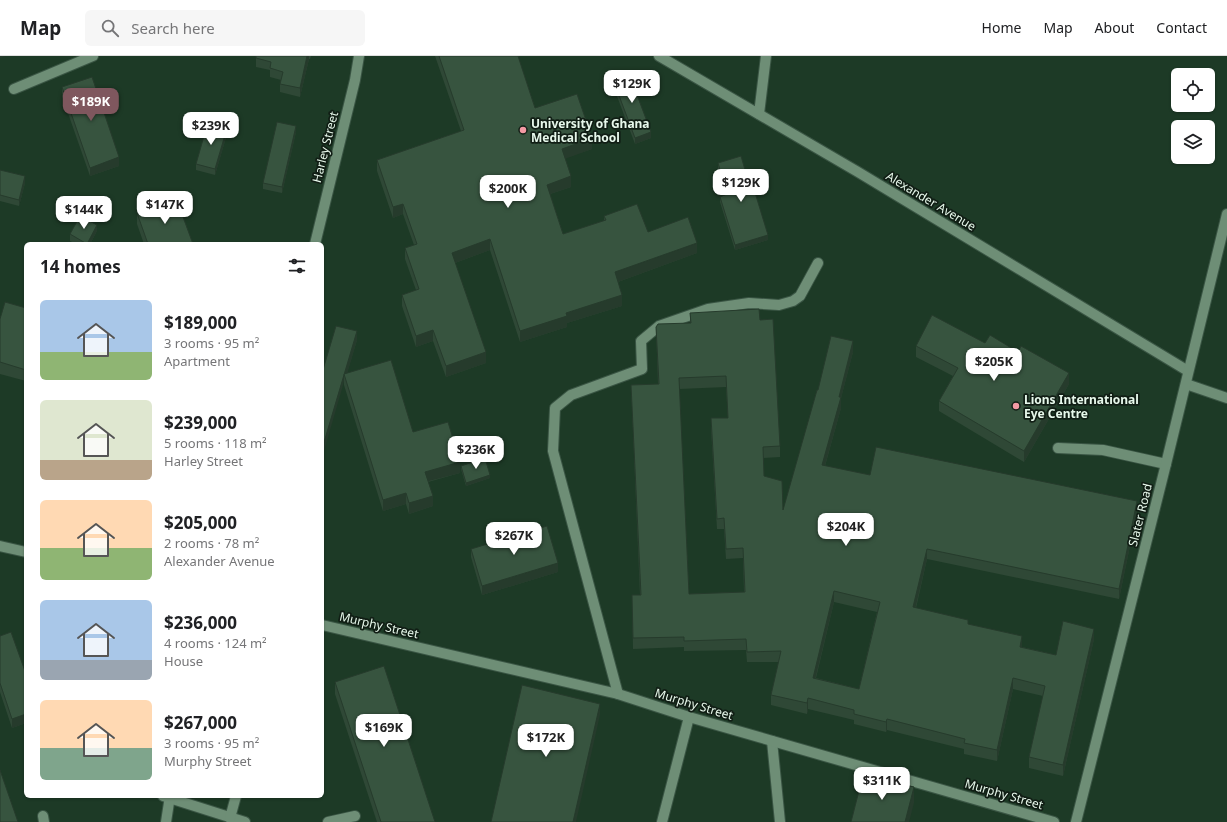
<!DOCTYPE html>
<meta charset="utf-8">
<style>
:root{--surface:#fff;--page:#f6f6f6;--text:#202124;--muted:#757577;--line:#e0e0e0;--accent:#7f575e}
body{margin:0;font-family:"Noto Sans",sans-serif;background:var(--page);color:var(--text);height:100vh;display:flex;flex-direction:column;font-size:15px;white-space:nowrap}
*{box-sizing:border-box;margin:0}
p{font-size:13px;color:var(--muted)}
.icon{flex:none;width:22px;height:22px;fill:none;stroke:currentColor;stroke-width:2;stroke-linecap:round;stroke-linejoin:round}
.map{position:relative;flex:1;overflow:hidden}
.sheet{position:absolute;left:24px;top:186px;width:300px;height:556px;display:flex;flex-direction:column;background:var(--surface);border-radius:6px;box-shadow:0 1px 3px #0004}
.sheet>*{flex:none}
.controls{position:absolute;left:1171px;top:12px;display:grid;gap:8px}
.controls a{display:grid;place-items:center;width:44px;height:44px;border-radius:6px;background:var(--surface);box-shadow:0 1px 3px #0004;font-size:20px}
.price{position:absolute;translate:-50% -34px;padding:0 9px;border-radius:8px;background:#fff;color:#222;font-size:13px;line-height:26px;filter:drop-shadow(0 1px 2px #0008)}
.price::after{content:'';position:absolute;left:50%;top:24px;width:12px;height:9px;margin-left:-6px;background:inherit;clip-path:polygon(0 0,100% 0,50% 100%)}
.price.on{background:var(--accent);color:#fff}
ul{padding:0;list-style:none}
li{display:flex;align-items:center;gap:12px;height:100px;padding:0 16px}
li span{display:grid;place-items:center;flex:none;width:112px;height:80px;border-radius:6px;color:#555}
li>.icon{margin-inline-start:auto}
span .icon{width:48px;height:48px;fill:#fffc;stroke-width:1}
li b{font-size:17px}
h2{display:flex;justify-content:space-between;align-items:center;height:48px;padding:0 16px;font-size:17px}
header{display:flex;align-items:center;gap:24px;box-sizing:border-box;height:56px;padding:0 20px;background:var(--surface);border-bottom:1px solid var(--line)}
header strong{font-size:19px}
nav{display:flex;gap:22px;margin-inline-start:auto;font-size:14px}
.search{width:280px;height:36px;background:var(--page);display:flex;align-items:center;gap:10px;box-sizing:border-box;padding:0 14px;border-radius:6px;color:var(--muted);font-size:15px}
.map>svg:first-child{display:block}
</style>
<header>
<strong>Map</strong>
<div class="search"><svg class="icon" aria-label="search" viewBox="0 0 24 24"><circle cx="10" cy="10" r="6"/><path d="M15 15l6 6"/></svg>Search here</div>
<nav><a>Home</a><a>Map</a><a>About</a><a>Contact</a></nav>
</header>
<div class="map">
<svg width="1227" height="766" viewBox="0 0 1227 766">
<rect width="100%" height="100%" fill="#1d3a26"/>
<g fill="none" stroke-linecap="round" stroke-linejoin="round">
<defs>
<g id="lane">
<polyline points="759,58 766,0"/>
<polyline points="1058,392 1103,394 1166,408"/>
<polyline points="772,685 780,766"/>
<polyline points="163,740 245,766"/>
<polyline points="43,760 44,766"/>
<polyline points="230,762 236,740"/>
<polyline points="166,766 170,740"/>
<polyline points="328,766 355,760"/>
<polyline points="662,766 689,661"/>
</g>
<g id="street">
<polyline points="659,0 858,116 1188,315"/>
<polyline points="14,33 93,0"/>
<polyline points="315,188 355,24 359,0"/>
<polyline points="1186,328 1227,342"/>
<polyline points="0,490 26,496"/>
<polyline points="322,569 618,638 689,661 1054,766"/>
<polyline points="618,638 553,395 555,352 571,339 642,313 641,285 659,270 708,253 749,247 779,249 793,245 800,240 818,207"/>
<polyline points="1076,766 1166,408 1227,158"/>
</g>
</defs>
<!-- lane casing -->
<use href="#lane" stroke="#3a5544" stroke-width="12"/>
<!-- street casing -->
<use href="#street" stroke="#3a5544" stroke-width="12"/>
<!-- lane -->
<use href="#lane" stroke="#6e8e76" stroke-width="10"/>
<!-- street -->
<use href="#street" stroke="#6e8e76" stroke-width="10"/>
</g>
<!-- wall -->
<g fill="#2f4836" fill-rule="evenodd">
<polygon points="255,0 311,0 310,3 309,3 300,41 280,36 280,28 281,24 270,21 270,14 256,11 256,0"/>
<polygon points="435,0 518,0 535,52 592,93 565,102 571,131 550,138 563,178 604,165 604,160 648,176 697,197 618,226 622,250 567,267 567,271 520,286 490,194 455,207 486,307 446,321 433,285 416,291 402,250 402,239 416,234 405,203 405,192 414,189 403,158 393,162 377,115 377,104 461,75"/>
<polygon points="612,21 651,82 635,88 612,27"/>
<polygon points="62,31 119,110 90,120 62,40"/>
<polygon points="296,76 282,137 263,133 263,127"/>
<polygon points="227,78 215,119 196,114 196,108"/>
<polygon points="718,107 750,131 768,184 735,194 720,146 720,141 726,139 718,112"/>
<polygon points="0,114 25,127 19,150 0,145"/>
<polygon points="137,157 193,188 144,188 137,168"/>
<polygon points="97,175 90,188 76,188 70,185 70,178"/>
<polygon points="26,252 26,325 0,318 0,263"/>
<path d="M690,257L760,264L780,390V401L763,402L764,420L783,454L818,334L853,296L841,342V352L825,410L870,419L1137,456L1119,543L927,503L916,552L968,568L1022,591L1056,599L1094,583L1063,720L1029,712V701L1043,640L1013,633L997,705L964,698V693L887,674L886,676L854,668V664L808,653L807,658L771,649V639L779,606H747L746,594L684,595V591L633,593L632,539H640L631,329L658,328L656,271L690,267ZM726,331L728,362H711V373L717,473H724L726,503L743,502L744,536L689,538L679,333ZM834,546L877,556L859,633L816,622Z"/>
<polygon points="357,284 347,317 460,417 428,426 433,450 409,458 406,448 383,455 344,329 344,326 322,317"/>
<polygon points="985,287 1069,328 1024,406 939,355 939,345 953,320 916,301 916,290"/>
<polygon points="461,410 490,422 466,430 461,413"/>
<polygon points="471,493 558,516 482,539 471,501"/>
<polygon points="0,580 26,618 26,667 12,672 0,636"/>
<polygon points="335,626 435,766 377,766 335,638"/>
</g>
<!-- shaded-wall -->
<g fill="#263b2c">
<polygon points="0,0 6,0 0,2"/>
<polygon points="307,0 309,0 309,3 300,41 300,32"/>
<polygon points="296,70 296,76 282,137 282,131"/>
<polygon points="227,72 227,78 215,119 215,113"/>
<polygon points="651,76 651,82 635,88 635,82"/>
<polygon points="592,82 592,93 562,104 562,93"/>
<polygon points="119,101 119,110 90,120 90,112"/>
<polygon points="25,120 25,127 19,150 19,144"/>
<polygon points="571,120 571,131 547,139 547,129"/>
<polygon points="403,148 403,158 393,162 393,151"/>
<polygon points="97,169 97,175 90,188 87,188"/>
<polygon points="768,179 768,184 735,194 735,189"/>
<polygon points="490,183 490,194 452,208 452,197"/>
<polygon points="697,187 697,197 615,227 615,216"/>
<polygon points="622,239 622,250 567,267 567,271 520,286 520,275 566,257"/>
<polygon points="433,274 433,285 416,291 416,280"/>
<polygon points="357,275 357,284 346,322 344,318 344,326 322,402 322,393"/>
<polygon points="853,285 853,296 841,342 841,352 822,420 822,409"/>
<polygon points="486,296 486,307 446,321 446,310"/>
<polygon points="1069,317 1069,328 1024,406 1024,395"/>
<polygon points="460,406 460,417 425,426 425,416"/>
<polygon points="490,419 490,422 466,430 466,427"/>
<polygon points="406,437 406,448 383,455 383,444"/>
<polygon points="433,440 433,450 409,458 409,447"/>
<polygon points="1137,445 1137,456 1119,543 1119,533"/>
<polygon points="927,493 927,503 913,562 913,551"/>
<polygon points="558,507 558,516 482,539 482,530"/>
<polygon points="834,535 834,546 813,632 813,622"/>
<polygon points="1094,573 1094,583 1063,720 1063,709"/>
<polygon points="1022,580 1022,591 1020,591"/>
<polygon points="1013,622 1013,633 997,705 997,694"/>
<polygon points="808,642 808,653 807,658 807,647"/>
<polygon points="600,648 600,659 576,766 573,766"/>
<polygon points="26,658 26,667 12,672 12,663"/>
<polygon points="887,663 887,674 886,676 886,666"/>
<polygon points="914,731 914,747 909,766 905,766"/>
</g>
<!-- building -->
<g fill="#37543f" stroke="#263b2c" fill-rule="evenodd">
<polygon points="256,0 307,0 300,32 280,28 283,16 270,12 271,6 256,2"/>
<polygon points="439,0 518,0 535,52 577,38 592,82 562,93 571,120 547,129 563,178 606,164 604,160 637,148 648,176 688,161 697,187 615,216 622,239 566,257 567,260 520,275 490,183 452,197 486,296 446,310 433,274 416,280 402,239 419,233 405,192 417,188 403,148 393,151 377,104 464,74"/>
<polygon points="628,15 651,76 635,82 612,21"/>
<polygon points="92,21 119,101 90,112 62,31"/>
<polygon points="208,66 227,72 215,113 196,108"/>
<polygon points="277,66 296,70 282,131 263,127"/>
<polygon points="741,100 750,131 753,130 768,179 735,189 720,141 727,138 718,107"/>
<polygon points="0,114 25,120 19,144 0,139"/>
<polygon points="176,142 193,188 148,188 137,157"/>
<polygon points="80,160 97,169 87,188 70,178"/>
<polygon points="5,246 26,252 26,314 0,306 0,263"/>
<path d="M759,253L760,264L773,263L780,390L763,391L764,420L782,425L783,454L817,334H818L831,280L853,285L839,341H841L822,409L870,419L876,391L1137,445L1119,533L927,493L913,551L968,564V568L1022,580L1020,591L1056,599L1063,565L1094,573L1063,709L1029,701L1045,630L1013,622L997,694L964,687L965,683L887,663L886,666L854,658V654L808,642L807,647L771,639L781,595L747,596L746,583L684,585V581L633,582L632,539H641L631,329L659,328L656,271L658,268L691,267L690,257ZM726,320L728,362H711L717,463L724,462L726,493L743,492L745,536L689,538L679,322ZM834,535L880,546L859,633L813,622Z"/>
<polygon points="932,259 985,287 990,279 1018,296 1021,290 1069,317 1024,395 939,345 958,312 916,290"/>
<polygon points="336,270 357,275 322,393 322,317"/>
<polygon points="391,304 413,376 448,366 460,406 425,416 433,440 409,447 406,437 383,444 344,318"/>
<polygon points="485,402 490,419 466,427 461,410"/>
<polygon points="547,470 558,507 482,530 471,493"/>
<polygon points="11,576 26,618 26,658 12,663 0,627 0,580"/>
<polygon points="384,610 435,766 381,766 335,626"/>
<polygon points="522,629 600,648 573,766 491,766"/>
<polygon points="0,714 18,766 0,766"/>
<polygon points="863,719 914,731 905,766 851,766"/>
</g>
<!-- markers -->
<g fill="#f49aa4" stroke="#111e15" stroke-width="1.5">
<circle cx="523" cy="74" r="4"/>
<circle cx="1016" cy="350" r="4"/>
</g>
<g text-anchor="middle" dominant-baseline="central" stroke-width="3.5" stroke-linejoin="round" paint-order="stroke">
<!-- poi labels -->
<g font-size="12" font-weight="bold" fill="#e7f8eb" stroke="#111e15" text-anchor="start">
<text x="531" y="67">University of Ghana<tspan x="531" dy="14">Medical School</tspan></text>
<text x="1024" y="343">Lions International<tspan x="1024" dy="14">Eye Centre</tspan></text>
</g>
<!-- street labels -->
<g font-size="12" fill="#e7f8eb" stroke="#111e15">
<text transform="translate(325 91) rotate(-76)">Harley Street</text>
<text transform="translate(931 145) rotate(31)">Alexander Avenue</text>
<text transform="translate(1140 459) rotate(-76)">Slater Road</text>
<text transform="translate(379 569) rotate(13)">Murphy Street</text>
<text transform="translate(694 648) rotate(17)">Murphy Street</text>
<text transform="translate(1004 738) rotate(16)">Murphy Street</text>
</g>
</g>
</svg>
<div class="controls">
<a><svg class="icon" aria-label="locate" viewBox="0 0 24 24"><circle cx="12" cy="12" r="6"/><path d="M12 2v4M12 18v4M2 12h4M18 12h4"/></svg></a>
<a><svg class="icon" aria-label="layers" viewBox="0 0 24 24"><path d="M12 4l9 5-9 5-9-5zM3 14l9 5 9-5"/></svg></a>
</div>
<b class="price" style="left:632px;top:48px">$129K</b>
<b class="price on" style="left:91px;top:66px">$189K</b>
<b class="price" style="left:211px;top:90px">$239K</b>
<b class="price" style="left:741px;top:147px">$129K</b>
<b class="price" style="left:508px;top:153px">$200K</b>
<b class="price" style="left:165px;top:169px">$147K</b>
<b class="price" style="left:84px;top:174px">$144K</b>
<b class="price" style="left:994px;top:326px">$205K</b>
<b class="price" style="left:476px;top:414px">$236K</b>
<b class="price" style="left:846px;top:491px">$204K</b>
<b class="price" style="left:514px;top:500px">$267K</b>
<b class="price" style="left:384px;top:692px">$169K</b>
<b class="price" style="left:546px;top:702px">$172K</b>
<b class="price" style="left:882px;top:745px">$311K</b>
<section class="sheet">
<h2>14 homes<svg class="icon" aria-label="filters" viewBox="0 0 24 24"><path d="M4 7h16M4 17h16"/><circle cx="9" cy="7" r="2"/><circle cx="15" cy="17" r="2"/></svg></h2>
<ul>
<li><span style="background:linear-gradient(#a9c7e8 65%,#8fb573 0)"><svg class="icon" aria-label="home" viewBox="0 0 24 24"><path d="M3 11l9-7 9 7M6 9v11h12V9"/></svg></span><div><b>$189,000</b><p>3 rooms · 95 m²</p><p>Apartment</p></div></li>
<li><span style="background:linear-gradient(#dfe7d0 75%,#b9a48a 0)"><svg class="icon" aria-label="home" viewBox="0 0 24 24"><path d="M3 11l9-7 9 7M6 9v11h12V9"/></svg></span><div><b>$239,000</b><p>5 rooms · 118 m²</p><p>Harley Street</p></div></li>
<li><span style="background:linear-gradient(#ffd9b3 60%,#8fb573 0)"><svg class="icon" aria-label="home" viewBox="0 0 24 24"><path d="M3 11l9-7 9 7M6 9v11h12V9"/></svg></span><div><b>$205,000</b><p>2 rooms · 78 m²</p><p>Alexander Avenue</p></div></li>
<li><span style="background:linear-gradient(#a9c7e8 75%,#9aa5b1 0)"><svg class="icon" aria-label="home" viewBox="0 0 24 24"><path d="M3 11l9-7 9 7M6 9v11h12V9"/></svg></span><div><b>$236,000</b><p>4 rooms · 124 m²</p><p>House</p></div></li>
<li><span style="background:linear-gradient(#ffd9b3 60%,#7fa58c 0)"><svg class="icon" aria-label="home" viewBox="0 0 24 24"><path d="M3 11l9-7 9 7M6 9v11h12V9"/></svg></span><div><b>$267,000</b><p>3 rooms · 95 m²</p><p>Murphy Street</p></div></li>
</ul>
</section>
</div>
